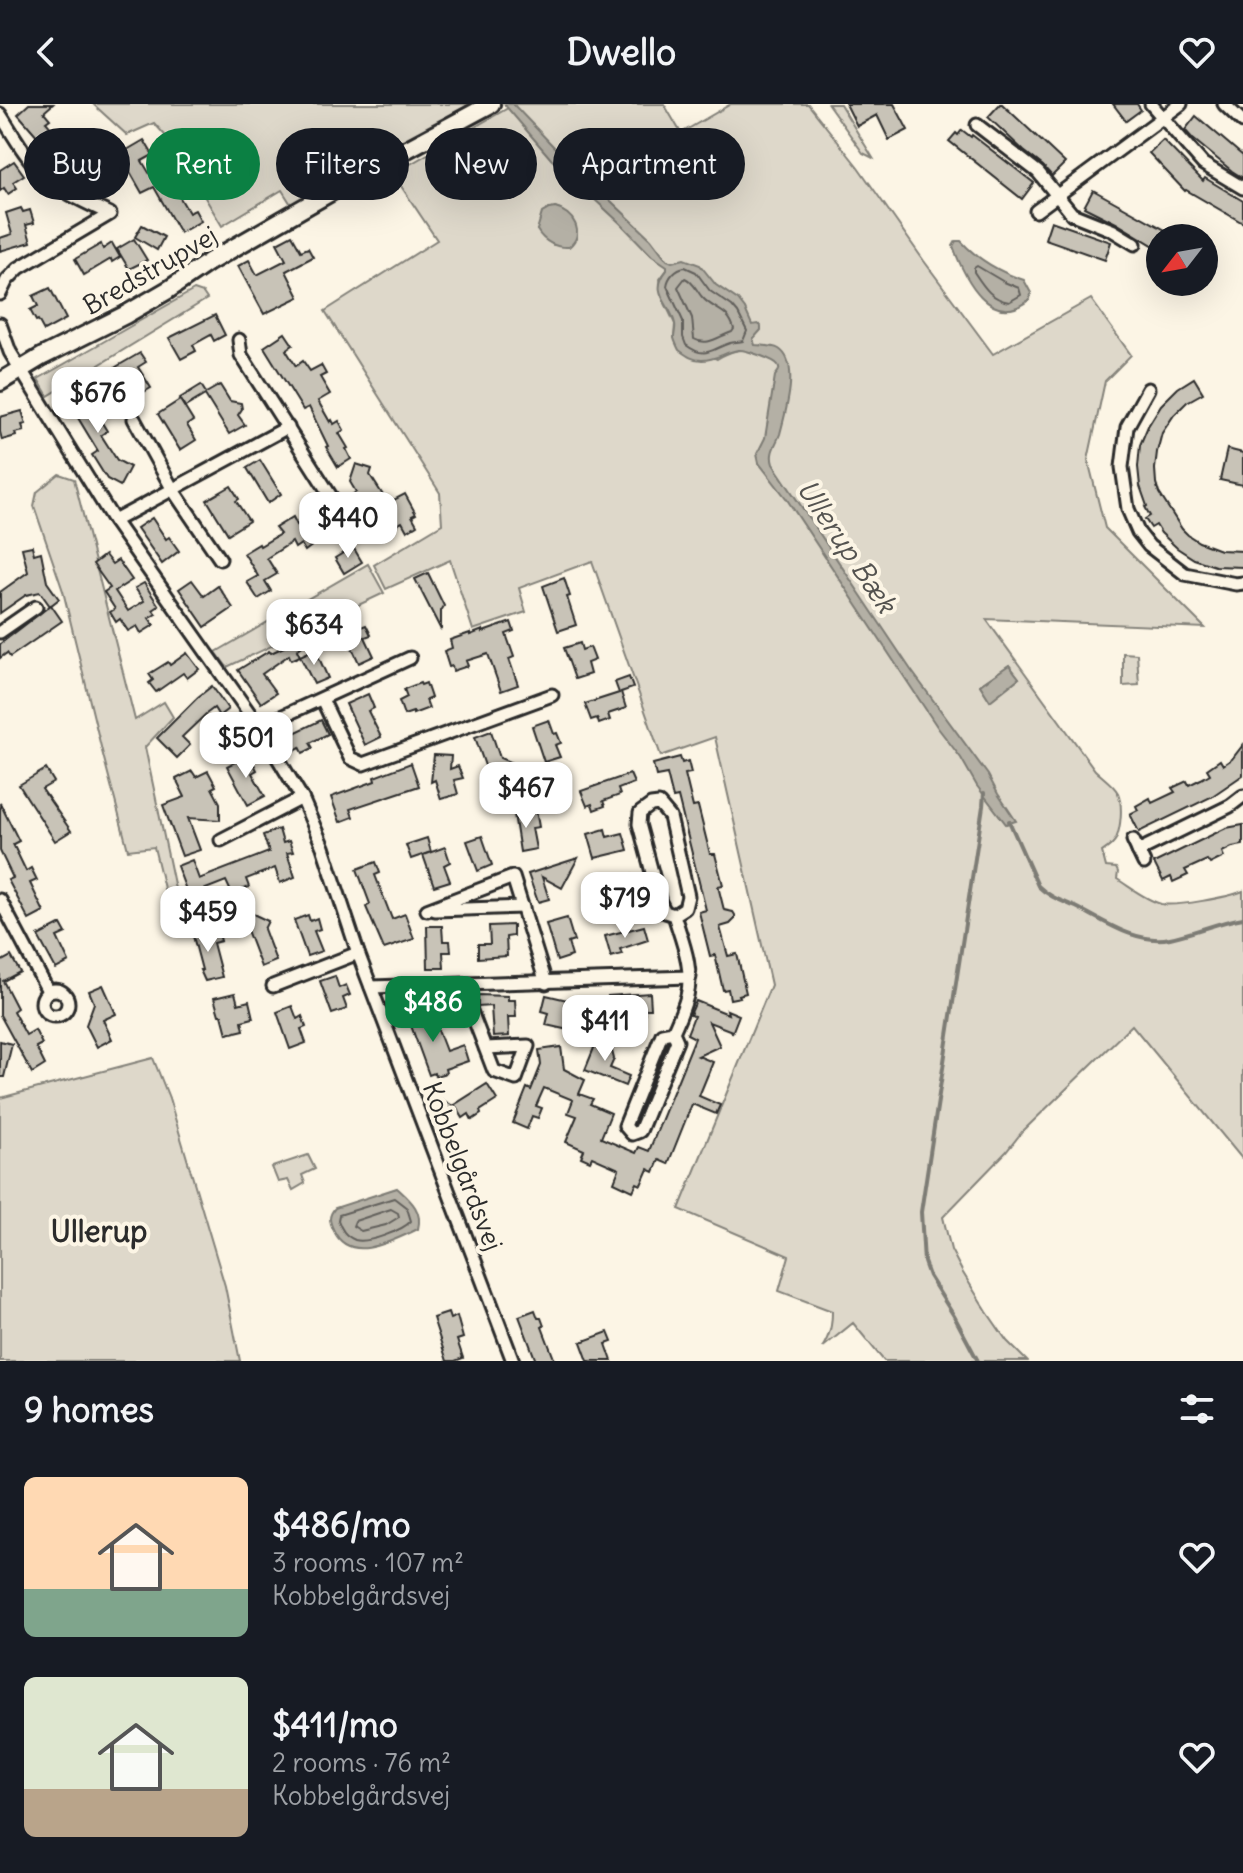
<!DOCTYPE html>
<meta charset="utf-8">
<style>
:root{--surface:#171b24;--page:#20242c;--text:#f1f3f6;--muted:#9ea1a6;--accent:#0b8043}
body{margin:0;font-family:Delius,sans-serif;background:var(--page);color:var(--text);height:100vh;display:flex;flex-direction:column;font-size:30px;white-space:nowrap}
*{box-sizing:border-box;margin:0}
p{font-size:26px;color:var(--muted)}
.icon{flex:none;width:44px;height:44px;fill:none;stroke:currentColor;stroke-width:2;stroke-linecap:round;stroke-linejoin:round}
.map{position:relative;height:1257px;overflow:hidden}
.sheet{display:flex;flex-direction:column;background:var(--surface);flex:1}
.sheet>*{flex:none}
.guide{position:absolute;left:24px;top:24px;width:800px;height:72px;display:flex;gap:16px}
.needle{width:52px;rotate:239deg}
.buttons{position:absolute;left:1146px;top:120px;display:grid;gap:16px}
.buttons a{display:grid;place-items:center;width:72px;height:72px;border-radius:50%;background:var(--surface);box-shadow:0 8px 32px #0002;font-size:40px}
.price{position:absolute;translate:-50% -68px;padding:0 18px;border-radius:16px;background:#fff;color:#222;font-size:26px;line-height:52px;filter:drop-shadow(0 2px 4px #0008)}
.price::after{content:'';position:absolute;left:50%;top:48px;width:24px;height:18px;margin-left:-12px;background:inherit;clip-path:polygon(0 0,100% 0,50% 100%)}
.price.current{background:var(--accent);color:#fff}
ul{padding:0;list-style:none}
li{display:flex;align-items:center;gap:24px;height:200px;padding:0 24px}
li span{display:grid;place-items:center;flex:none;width:224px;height:160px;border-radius:12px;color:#555}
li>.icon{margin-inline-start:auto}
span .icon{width:96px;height:96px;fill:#fffc;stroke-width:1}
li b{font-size:34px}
h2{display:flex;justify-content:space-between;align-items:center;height:96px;padding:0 24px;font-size:34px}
.chip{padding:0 28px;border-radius:36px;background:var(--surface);box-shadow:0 8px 32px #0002;font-size:28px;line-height:72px}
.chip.current{background:var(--accent);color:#fff}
header{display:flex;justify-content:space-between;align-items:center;height:104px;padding:0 24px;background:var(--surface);font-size:36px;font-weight:800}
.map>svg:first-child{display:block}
</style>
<header><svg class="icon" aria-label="back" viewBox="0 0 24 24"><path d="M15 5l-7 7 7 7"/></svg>Dwello<svg class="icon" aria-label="heart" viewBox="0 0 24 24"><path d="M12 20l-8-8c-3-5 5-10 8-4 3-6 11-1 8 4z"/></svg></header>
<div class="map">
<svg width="1243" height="1257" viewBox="0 0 1243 1257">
<rect width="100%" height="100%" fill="#fcf5e5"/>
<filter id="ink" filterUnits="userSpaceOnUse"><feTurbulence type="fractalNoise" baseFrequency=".0125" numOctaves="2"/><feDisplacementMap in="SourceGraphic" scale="16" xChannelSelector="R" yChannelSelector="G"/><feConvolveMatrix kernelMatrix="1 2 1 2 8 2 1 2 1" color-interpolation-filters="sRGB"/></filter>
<g filter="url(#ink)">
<!-- green -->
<g fill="#ded8ca" stroke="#84827a" stroke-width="2" fill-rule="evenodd">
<polygon points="93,0 470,0 292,102 282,86 222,122 173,40 154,19 127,31"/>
<path d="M515,0H664L681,29L731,0H808L858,63L924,157L993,250L1091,195L1131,251L1105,277L1088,356L1105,424L1205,524L986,515L1095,666C1102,673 1114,681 1118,689C1123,701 1121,723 1116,735C1113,741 1108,744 1102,748L1106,763L1116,764L1118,768L1117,775C1130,783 1146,796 1161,800C1176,803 1229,793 1243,787V1056L1132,921L1022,1028L1006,1048L943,1113L951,1146L963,1169L987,1208L1007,1237L1027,1257H884L853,1219L822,1244C830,1231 832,1222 832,1207L779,1187L789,1152L679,1105L771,881L715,633L661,652L592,457L519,484L526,508L473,526L450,456L386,485L374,461L442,420L440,389L325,207L437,136L393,70ZM555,104C568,107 578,122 576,135L553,141L537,126ZM667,166H697L713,187L738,205L754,246C739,245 730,247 717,255L674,234L675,220L663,195L660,175ZM1009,561L1019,574L990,596L980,581Z"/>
<polygon points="828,0 840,0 873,54 863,49"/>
<polygon points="194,186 203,189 207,195 48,292 38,275"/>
<polygon points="59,370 74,375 135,616 164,598 173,613 145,643 178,799 168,801 154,743 128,746 102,647 63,487 34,402 37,388"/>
<polygon points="368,460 384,489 227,563 216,548"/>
<polygon points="1123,549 1137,550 1139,581 1123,582"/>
<polygon points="153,954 169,994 225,1182 240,1257 0,1257 0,994"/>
<polygon points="308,1051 315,1065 302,1071 305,1079 293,1086 288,1076 278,1078 272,1063"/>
</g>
<!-- water -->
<g fill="#b4b0a5" stroke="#7d7b74" stroke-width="2">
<path d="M504,0H513L555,44L651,135L667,156L672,158L684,155L700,161L716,181L738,196L745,205L752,221L758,220L761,222V226L753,235L755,241C762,242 772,241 779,245C801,259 785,310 780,330C776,341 769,348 773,360L911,566L988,671L998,690L1016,717L1006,720L977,682L961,654L938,624L786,394L759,359L757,350L765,334L775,272C778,268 781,266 778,261C775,256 745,245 738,246C725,248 716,256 702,256C692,256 686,251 679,246C677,242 675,238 674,234C674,229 676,225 675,220C671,199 648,189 667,166V162L652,152L620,119L551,55Z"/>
<path d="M555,104C573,108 586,129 569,143C556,144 544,138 537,126L542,109L549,105Z"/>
<path d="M956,137H961C977,155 1001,169 1024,176L1031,189L1030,195C991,228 964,173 953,142Z"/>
<polygon points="1009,561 1019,574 990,597 980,581"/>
<path d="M397,1084C410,1096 423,1106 418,1125C394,1136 350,1161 334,1127C329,1117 328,1112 335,1104Z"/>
</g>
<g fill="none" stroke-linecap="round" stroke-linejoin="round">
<!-- shore -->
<g stroke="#62605c" stroke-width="2">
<path d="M977,162L1004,178L1019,184L1021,191L1009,198C991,195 984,183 974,168V164Z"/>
<path d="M685,163L696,168L710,187L732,202L738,209L747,227L743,237C739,238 734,238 730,239C711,245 706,256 686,241L683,233V217L667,182C668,173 676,164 685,163Z"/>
<path d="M685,174C694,178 696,186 702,193C714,207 728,204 734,225L732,228C719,232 708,243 694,235L692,214L678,183Z"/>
<path d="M394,1094L407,1104L411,1117C403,1126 368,1140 355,1136C345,1132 341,1125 338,1116L339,1111Z"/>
<polygon points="391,1105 398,1109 399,1113 386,1121 361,1127 353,1122 355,1117"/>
</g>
<!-- stream -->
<g stroke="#7d7b74" stroke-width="4">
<path d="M1009,717L1038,782C1049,793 1062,797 1076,803C1104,817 1137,841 1170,834C1195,829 1218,818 1243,814"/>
<polyline points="978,1257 954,1212 929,1172 924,1158 921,1108 983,702 984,689"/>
</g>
</g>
<!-- building -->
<g fill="#c8c3b7" stroke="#2b2b2b" stroke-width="2">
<polygon points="29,0 53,0 44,8 50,15 46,18 57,31 45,41 18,10"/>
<polygon points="846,0 894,0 908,26 889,36 877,11 857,22"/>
<polygon points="1000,0 1002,0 1065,59 1052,72 1043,62 1024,47 988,13"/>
<polygon points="1113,0 1137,0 1141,6 1126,17"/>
<polygon points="1196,12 1243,52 1243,74 1232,67 1193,35 1185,26"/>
<polygon points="962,26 971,33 972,31 1034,79 1022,95 949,37 956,29 958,31"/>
<polygon points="331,28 337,37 335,39 349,65 338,72 316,36"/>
<polygon points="71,33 75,38 80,34 105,64 92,75 84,67 80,70 58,45"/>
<polygon points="144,36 153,51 142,57 154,77 166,70 189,109 195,106 201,117 180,129 154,83 142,89 120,50"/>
<polygon points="1163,36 1203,77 1205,74 1243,97 1243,119 1186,86 1185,87 1149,49"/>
<polygon points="14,57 24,71 13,78 17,84 8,90 4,84 0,87 0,66"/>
<polygon points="1093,86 1165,126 1156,143 1116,119 1084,103"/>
<polygon points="21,104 23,108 30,106 34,119 26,121 31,138 0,147 0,134 12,130 6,109"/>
<polygon points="1051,117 1111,138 1105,156 1045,135"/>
<polygon points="142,121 164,133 157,146 135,133"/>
<polygon points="292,131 301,147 308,144 313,153 286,167 299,193 264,210 238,162 249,156 257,171 286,156 277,139"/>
<polygon points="134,135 147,156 129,165 117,145"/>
<polygon points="112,139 120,153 112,158 111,155 84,171 75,155 101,140 103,145"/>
<polygon points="50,184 66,215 44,227 38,216 36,217 30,206 38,202 33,192"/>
<polygon points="215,211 225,231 214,237 211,231 193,241 196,247 181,255 169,234"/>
<polygon points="285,229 293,241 286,246 296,262 303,257 310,267 321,261 326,270 320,273 330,290 318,297 330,318 332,316 334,320 339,317 344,326 339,329 348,344 346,345 351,355 338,363 326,343 328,342 309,303 303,306 264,243"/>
<polygon points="140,249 146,258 138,263 151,284 135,293 116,263"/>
<polygon points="1194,274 1203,289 1187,298 1174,311 1162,329 1157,348 1155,365 1156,379 1159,389 1182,425 1188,431 1199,438 1220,446 1243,447 1243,463 1215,462 1194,455 1177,444 1161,429 1156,421 1151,424 1145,415 1150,412 1145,403 1147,402 1140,382 1138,363 1140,341 1148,322 1161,301 1178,284"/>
<polygon points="201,281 206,289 220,281 230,297 241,299 242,305 238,311 245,321 229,330 205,291 185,303 180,294"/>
<polygon points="81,285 88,297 101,289 109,301 96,309 107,327 101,331 117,356 130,363 120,382 107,375 92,351 98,347 66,294"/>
<polygon points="180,296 193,317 187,321 196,336 180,346 158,310"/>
<polygon points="22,307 26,320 22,321 24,327 15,329 16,332 2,336 0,328 0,313"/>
<polygon points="1227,345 1243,349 1243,381 1220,376"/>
<polygon points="260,356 281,390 268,399 247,364"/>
<polygon points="356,360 372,365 370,371 388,399 405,390 416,410 412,412 417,421 407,427 402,418 380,430 365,404 361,406 352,391 356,388 350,378"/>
<polygon points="231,382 239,395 236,397 249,417 228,430 207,396"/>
<polygon points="311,412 320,426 309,433 313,441 305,447 301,440 295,444 292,438 267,454 277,470 265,477 271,487 258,495 247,478 258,472 244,449 259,440 260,442 280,430 275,424 293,413 297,421"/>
<polygon points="152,414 166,435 169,433 179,447 162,460 137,424"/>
<polygon points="32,442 34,450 41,448 47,478 59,495 50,502 40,488 26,491 0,509 0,488 28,468 22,444"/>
<polygon points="353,443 362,458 344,469 335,454"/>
<polygon points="105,451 112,460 118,456 132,476 115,487 128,507 144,497 135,484 144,479 159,502 153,506 156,510 149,514 154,521 141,529 137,522 128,527 120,515 116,518 110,508 115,505 104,488 110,484 93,460"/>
<polygon points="428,469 444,502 441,507 441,526 415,475"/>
<polygon points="564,474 570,492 567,493 576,521 558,527 543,482"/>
<polygon points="192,476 204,492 218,482 233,504 205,523 179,485"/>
<polygon points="51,501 62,517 10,553 7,549 0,554 0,540"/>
<polygon points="358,518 361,523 366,521 371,531 365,533 374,552 359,559 343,524"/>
<polygon points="511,518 514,527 506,530 514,553 509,555 518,581 501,587 488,550 466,557 468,562 453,567 452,562 449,563 444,547 452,544 450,536 470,529 470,531 483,526 483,528"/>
<polygon points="307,532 309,537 297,546 300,552 291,556 289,551 262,570 276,589 261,599 238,566 269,547 271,549"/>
<polygon points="580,539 582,546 590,543 595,556 587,559 590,570 575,575 564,544"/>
<polygon points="315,545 328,574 314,580 300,552"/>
<polygon points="187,549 199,565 187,574 183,569 156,588 149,579 153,576 149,570 168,558 170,561"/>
<polygon points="629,573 633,584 621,588 626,604 608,610 610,616 599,620 597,614 591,616 585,600 619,589 615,578"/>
<polygon points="420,579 421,581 426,579 431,594 426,596 429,604 413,610 413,608 404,611 399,597 407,593 404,585"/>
<polygon points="212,582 228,605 219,612 214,604 206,610 182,633 190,641 177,654 157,634 198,593"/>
<polygon points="368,590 374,604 368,607 381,633 365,641 346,600"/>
<polygon points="321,616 328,630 310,639 313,644 303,649 300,643 295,646 288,632"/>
<polygon points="549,616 554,630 557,629 561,639 555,641 560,653 544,658 532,622"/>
<polygon points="491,627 500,654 519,662 515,670 491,679 475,633"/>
<polygon points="1243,641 1243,671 1211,693 1139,728 1130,710 1138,706 1136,702 1150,694 1152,699 1175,688 1172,684 1187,677 1189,681 1201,675 1210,670 1207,665 1220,656 1223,661 1232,655"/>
<polygon points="434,651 451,652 450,665 458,662 463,674 454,676 458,690 441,695 435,676 431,678"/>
<polygon points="244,653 246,656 251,654 257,666 252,669 265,692 248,701 227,662"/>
<polygon points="680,653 682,659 688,657 691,669 685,670 693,703 698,702 710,750 715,750 723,781 718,782 724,806 733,808 735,811 735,815 730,820 720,823 728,852 737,850 746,889 739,891 740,893 730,895 728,885 723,886 715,851 710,852 699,808 706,806 678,693 673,694 667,670 656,672 653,660"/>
<polygon points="411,659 419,682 350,705 353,713 340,718 331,693 375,677 374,673"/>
<polygon points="46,665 54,678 42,685 71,727 55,737 19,681"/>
<polygon points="192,667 196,673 208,667 216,682 212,684 220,699 220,716 188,714 200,746 182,752 163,701 185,693 176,675"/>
<polygon points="630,670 634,679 618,685 620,691 603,697 605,702 594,706 592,700 587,702 581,687"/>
<polygon points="0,699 19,737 13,740 26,767 31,764 37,776 30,779 44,808 29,816 8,776 13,774 0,747"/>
<polygon points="536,706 539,723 532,724 536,745 520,748 514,710"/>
<polygon points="1243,721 1243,741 1232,743 1222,748 1224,753 1210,760 1207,756 1185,766 1188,771 1173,778 1171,773 1163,777 1154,759 1226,724"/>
<polygon points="279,725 283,739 289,737 293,748 287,749 295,773 280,779 275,764 246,775 249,783 232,790 226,777 203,786 209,801 194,807 177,762 192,756 199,775 269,748 263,731"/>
<polygon points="605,725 607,733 623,729 628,746 595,754 588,730"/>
<polygon points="482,732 492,761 478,767 467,737"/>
<polygon points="427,734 431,748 411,755 406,741"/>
<polygon points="445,743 450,758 444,761 450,777 434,782 423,751"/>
<polygon points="578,754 562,784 542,773 549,795 538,798 528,770"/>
<polygon points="376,758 380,769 375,771 392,815 405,810 414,835 384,845 366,803 370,800 357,765"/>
<polygon points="632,771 638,796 614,801 611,808 596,799 604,784 616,781 615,775"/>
<polygon points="251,809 268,817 264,825 276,857 261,863 242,813"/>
<polygon points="308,811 310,817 317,814 320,825 314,827 322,847 307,852 294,816"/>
<polygon points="567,814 574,837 568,839 572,852 557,857 546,820"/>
<polygon points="61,820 66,829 57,833 69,858 56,865 38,832"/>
<polygon points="513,821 513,832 506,833 507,852 478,854 478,840 490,840 489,822"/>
<polygon points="427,822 442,822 443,837 450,837 451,848 443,848 444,864 428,864"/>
<polygon points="644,822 648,836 620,845 622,850 611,853 605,832"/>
<polygon points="218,825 221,837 213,839 222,873 205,877 200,866 202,866 193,832"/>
<polygon points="11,852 20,868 3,877 17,904 13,907 26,931 35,926 42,940 36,943 45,961 32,969 0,911 0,858"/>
<polygon points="335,872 339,884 346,881 350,891 343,894 347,905 332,910 320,877"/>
<polygon points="103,881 116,910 103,916 112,935 97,943 86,921 94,899 89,887"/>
<polygon points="235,889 238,900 249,897 253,914 242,917 244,926 227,930 222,911 219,911 214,894"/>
<polygon points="650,889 651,905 644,905 645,912 614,913 610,921 600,917 608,897 608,892"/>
<polygon points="478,891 508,892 508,896 515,896 516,913 508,913 509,932 493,933 491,902 478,903"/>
<polygon points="546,891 580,899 573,927 546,921 549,909 542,907"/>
<polygon points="696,897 728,910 727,906 739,911 732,929 732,927 709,918 720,942 698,952 713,958 699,992 720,1001 716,1010 692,1000 668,1060 659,1056 654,1068 648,1065 641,1081 637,1079 633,1087 614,1078 619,1065 592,1053 590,1057 581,1053 584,1046 566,1038 577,1012 568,1009 573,996 544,984 536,1002 542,1004 538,1014 532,1012 527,1025 513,1019 527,984 531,986 541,961 539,946 561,943 564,965 585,976 579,990 593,995 590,1000 611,1009 601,1034 636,1049 639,1043 649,1047 695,934 687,930 694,912 690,911"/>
<polygon points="420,899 429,924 436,921 446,947 463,941 468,957 445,965 446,969 435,972 434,969 429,971 405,905"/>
<polygon points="292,902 297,915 302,912 306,923 301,925 306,939 290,945 277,908"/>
<polygon points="616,936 612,947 614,955 610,964 629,972 625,982 585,966 596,939"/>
<polygon points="0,937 12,940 4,973 0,973"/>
<polygon points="487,980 497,996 480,1007 481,1010 472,1016 469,1010 463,1014 457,1004 446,1012 430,989 457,1004 454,1001"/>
<polygon points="535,1206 538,1214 541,1214 544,1222 542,1223 555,1257 536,1257 519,1212"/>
<polygon points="448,1209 450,1215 457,1212 463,1234 457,1236 463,1254 455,1257 447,1257 433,1214"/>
<polygon points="608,1228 612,1238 606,1240 612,1257 588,1257 581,1238"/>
</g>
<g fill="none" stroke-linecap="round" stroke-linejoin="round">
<defs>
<g id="street">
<polyline points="1151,0 1203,60 1243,84"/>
<polyline points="1224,0 1243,18"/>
<path d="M0,10C14,32 26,54 44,72C61,88 89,100 110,110L19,164L7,176L0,190"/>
<polyline points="977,21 1038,68 1072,110 1112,126 1135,140"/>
<polyline points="1036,107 1181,0"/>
<polyline points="0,220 10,248 114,417 259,623 302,694 323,743 358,849 513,1257"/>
<polyline points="239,236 241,251 339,405"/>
<polyline points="1148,285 1127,323 1122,363 1128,405 1138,428 1149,442 1185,470 1236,480 1243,479"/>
<polyline points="134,315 173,386 220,455"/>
<polyline points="114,417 288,323"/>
<polyline points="0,528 36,503"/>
<polyline points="322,595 350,654 363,660 552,591"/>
<polyline points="259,623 410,554"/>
<polyline points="221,736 302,694"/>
<polyline points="1133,736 1144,759"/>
<polyline points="1138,747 1230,702 1243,692"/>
<polyline points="0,796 48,887"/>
<polyline points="427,806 513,773 546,879"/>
<polyline points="435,806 523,803"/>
<polyline points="461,881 494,967 516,975 528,942 485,944"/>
<polyline points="273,882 358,849"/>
<polyline points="371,883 690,873"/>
<circle cx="55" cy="899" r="13"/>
<path d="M673,928L677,937L640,1027L632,1030L625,1022L662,930L673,928C678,917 684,904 687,892C694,864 682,837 674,811L665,808L660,798L639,720L640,709L651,701L659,700L670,713L688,792L685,804L674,811"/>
</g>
<polyline id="secondary" points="0,278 43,252 125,211 168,186 209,158 385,57 491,0"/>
</defs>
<!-- street casing -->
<use href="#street" stroke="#2b2b2b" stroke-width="17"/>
<!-- secondary casing -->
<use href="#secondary" stroke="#2b2b2b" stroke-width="22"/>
<!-- street -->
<use href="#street" stroke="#fcf5e5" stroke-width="11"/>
<!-- secondary -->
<use href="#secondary" stroke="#fcf5e5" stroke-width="16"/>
</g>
</g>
<g text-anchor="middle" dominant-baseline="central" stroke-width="8" stroke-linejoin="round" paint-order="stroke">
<!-- street labels -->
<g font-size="26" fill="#2b2b2b" stroke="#fcf5e5">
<text transform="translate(150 166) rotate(-30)">Bredstrupvej</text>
<text transform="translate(463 1062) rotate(69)">Kobbelgårdsvej</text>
</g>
<!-- water labels -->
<g font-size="28" font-style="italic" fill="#545350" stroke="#fcf5e5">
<text transform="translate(847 442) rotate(56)">Ullerup Bæk</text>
</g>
<!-- quarter labels -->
<g font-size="30" font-weight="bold" fill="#2b2b2b" stroke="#fcf5e5">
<text x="99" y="1127">Ullerup</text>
</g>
</g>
</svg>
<div class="buttons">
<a><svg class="needle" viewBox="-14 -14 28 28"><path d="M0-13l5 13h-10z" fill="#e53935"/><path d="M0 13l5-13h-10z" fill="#9ea1a6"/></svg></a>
</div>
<b class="price" style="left:98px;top:331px">$676</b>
<b class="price" style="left:348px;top:456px">$440</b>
<b class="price" style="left:314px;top:563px">$634</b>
<b class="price" style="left:246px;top:676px">$501</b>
<b class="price" style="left:526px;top:726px">$467</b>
<b class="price" style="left:625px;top:836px">$719</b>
<b class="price" style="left:208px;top:850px">$459</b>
<b class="price current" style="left:433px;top:940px">$486</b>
<b class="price" style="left:605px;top:959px">$411</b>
<div class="guide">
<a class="chip">Buy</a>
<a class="chip current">Rent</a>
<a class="chip">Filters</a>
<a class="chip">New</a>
<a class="chip">Apartment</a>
</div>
</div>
<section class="sheet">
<h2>9 homes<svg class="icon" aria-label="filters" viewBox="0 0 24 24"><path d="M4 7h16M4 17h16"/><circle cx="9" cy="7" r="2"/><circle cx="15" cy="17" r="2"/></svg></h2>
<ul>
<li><span style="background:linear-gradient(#ffd9b3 70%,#7fa58c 0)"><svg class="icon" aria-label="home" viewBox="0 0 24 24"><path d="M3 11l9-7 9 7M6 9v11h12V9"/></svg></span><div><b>$486/mo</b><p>3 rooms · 107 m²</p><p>Kobbelgårdsvej</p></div><svg class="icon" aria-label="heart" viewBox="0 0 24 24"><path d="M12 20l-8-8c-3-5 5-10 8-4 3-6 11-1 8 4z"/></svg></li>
<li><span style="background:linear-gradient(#dfe7d0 70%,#b9a48a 0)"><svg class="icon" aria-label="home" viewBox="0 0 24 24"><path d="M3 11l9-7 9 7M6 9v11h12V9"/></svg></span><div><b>$411/mo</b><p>2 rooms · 76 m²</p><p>Kobbelgårdsvej</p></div><svg class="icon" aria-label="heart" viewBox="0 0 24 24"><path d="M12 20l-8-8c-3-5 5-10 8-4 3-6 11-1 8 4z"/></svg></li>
</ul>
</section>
